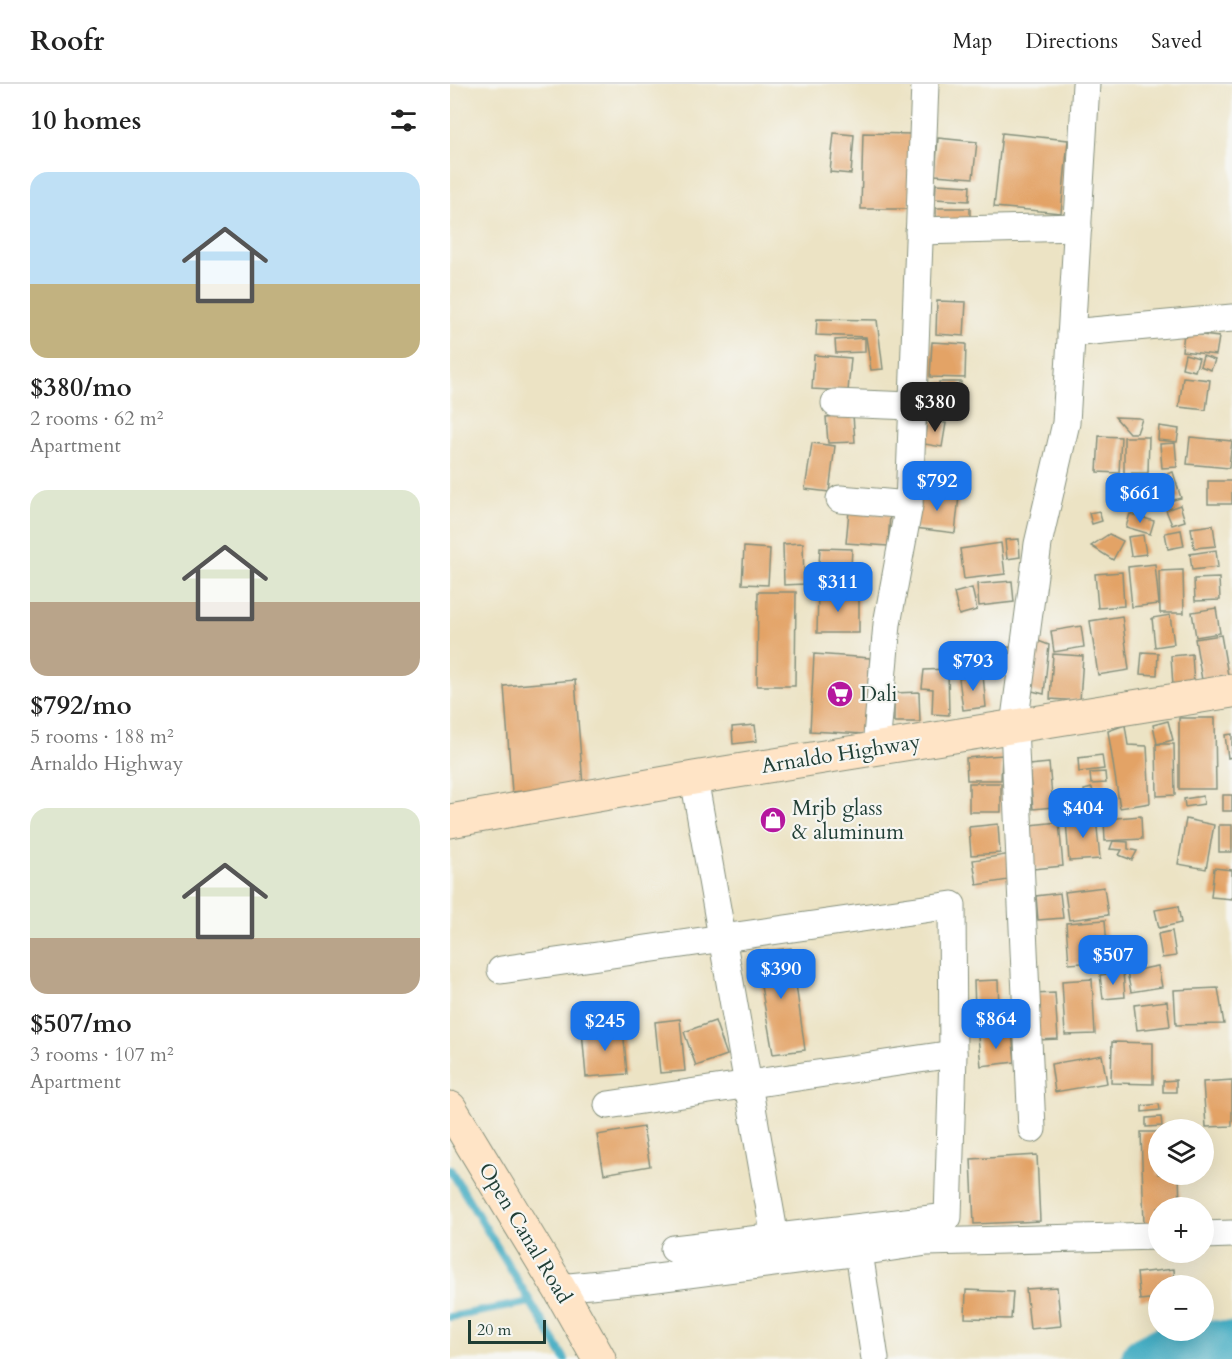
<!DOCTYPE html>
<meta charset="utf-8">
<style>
:root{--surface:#fff;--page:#f6f6f6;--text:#222;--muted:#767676;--line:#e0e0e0;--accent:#1a73e8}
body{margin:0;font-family:Cardo,serif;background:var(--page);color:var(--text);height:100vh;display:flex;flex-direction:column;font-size:22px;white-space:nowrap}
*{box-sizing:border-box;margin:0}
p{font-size:20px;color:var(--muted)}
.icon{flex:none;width:33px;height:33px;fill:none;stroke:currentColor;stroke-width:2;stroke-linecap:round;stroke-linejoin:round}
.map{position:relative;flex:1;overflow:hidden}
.side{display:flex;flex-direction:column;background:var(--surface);width:450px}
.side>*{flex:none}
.tools{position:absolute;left:698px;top:1035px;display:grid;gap:12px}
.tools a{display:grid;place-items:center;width:66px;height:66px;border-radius:50%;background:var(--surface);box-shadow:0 6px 24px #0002;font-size:30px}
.scale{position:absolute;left:18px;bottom:15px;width:78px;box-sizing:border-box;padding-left:6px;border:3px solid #1f3d34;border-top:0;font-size:16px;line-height:21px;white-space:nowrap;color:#1f3d34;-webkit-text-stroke:4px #f6f6f2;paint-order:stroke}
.price{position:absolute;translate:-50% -51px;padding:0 14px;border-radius:12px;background:var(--accent);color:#fff;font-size:20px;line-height:39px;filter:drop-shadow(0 2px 3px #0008)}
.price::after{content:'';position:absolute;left:50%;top:36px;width:18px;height:14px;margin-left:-9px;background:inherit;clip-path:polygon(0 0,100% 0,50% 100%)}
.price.active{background:#222;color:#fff}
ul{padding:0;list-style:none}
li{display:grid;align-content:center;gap:12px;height:318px;padding:0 30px}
li span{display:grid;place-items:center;height:186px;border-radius:18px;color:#555}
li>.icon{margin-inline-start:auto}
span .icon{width:108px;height:108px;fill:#fffc;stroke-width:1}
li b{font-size:26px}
h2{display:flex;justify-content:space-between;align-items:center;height:72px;padding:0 30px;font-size:26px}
header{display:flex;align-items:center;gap:36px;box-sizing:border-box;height:84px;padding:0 30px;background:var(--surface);border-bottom:2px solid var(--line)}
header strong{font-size:28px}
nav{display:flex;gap:33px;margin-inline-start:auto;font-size:21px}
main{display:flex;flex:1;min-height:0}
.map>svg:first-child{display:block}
</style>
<header>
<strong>Roofr</strong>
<nav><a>Map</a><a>Directions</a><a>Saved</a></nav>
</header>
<main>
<section class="side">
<h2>10 homes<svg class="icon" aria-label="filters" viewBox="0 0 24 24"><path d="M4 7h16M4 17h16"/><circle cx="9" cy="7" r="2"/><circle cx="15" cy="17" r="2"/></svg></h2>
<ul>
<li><span style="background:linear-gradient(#bfe0f5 60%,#c2b280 0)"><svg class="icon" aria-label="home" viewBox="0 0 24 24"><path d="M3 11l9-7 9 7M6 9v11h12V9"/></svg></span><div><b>$380/mo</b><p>2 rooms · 62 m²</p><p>Apartment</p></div></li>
<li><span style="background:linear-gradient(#dfe7d0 60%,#b9a48a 0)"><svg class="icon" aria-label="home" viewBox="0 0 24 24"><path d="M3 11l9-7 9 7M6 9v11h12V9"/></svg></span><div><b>$792/mo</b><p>5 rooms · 188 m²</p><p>Arnaldo Highway</p></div></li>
<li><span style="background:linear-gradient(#dfe7d0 70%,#b9a48a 0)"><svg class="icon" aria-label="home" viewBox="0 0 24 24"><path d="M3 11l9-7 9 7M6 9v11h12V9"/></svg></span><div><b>$507/mo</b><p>3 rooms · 107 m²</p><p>Apartment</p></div></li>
</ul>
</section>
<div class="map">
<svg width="782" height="1275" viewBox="0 0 782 1275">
<rect width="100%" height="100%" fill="#f6f6f2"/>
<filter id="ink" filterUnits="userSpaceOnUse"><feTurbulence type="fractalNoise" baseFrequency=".0167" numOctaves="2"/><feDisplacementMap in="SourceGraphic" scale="12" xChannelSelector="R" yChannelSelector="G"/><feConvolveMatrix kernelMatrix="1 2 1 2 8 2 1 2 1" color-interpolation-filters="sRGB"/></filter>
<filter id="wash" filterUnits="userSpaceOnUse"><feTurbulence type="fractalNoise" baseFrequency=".008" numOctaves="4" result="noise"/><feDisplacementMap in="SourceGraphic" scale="24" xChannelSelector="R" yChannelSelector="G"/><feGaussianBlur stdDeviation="1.35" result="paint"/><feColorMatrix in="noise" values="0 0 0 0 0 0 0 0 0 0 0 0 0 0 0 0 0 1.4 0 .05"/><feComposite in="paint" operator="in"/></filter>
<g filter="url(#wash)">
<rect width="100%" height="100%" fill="#ece3c4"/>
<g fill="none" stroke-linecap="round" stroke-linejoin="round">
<!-- stream -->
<g stroke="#42acc2" stroke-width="8">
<polyline points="0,1085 115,1275"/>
<polyline points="0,1233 80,1218"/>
</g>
<!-- river -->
<polyline stroke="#42acc2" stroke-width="46" points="694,1275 731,1256 782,1261"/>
</g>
<g id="blocks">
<!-- building -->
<g fill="#e3a366">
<polygon points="384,49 404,51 401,90 380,88"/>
<polygon points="413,49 462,50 460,125 411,125"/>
<polygon points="552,49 618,56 611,129 544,123"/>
<polygon points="488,54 527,58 523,94 485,91"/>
<polygon points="486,100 520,102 519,117 485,115"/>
<rect x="486" y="124" width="34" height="12"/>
<polygon points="487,217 516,218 514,252 486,250"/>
<polygon points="367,235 427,236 433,285 421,286 416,253 366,251"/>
<polygon points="734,249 769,253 766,271 732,267"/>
<polygon points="415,254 415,268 386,269 385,256"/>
<polygon points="482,258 516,260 515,294 480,293"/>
<polygon points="735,270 749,274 745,287 732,284"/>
<polygon points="364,271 401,274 398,307 362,305"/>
<polygon points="753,272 765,276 761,286 750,282"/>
<polygon points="733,293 760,296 756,326 729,323"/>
<polygon points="489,298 511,298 510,329 489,329"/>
<polygon points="403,331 405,358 378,359 376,333"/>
<polygon points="665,333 689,334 692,335 687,349 679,349"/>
<polygon points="477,336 496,339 492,363 474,360"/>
<polygon points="709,342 729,345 727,358 708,356"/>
<polygon points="649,352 671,353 669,389 647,388"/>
<polygon points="674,353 699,353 698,389 674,389"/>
<polygon points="740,353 782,357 779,384 737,380"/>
<polygon points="362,359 385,362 379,408 355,405"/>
<polygon points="725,359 727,383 712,384 710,360"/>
<polygon points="723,388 731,414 708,420 701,395"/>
<polygon points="695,394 698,421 672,424 669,397"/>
<rect x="758" y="397" width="24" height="23"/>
<polygon points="469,407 509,412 505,449 465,444"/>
<polygon points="730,421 735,437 722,441 716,426"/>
<polygon points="399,427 440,430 438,462 396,459"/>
<polygon points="649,427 652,437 642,440 639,429"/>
<polygon points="680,430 704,437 700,450 676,443"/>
<polygon points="763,441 766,462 744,464 741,444"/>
<polygon points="731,446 734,462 718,465 715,449"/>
<polygon points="659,450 673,457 663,476 641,462"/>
<polygon points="693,451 696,470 681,472 678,453"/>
<polygon points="569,455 570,473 557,475 555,456"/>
<polygon points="353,459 354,500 334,501 333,460"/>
<polygon points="551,459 555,490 514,495 510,465"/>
<polygon points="294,463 320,465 318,501 292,500"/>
<polygon points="370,464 402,465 400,501 368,499"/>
<polygon points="766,466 768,483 742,486 740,470"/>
<polygon points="705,480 709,520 682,523 678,483"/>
<polygon points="733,486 734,529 710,529 709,487"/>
<polygon points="672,488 674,522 648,524 645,490"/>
<polygon points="769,494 770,516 745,517 744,495"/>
<polygon points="562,497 564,518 529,522 527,500"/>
<polygon points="522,504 527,526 509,531 504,509"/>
<polygon points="308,508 346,508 345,602 307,602"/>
<polygon points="368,508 409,508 409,549 367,549"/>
<polygon points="766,524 770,549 746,553 742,528"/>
<polygon points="720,531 724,560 705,563 702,534"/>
<polygon points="672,532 679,586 648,591 640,537"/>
<polygon points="631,542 634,563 604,568 601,547"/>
<polygon points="771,551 778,591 752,596 745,555"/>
<polygon points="583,555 599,561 594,610 578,606"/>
<polygon points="560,563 561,576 542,578 541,564"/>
<polygon points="692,568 708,569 707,591 690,590"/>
<polygon points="364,570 420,574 415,650 360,647"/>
<polygon points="603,570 633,572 630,617 600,615"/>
<polygon points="742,570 744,601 723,602 721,572"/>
<polygon points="498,585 499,631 482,630 483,605 472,604 474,586"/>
<polygon points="533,591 536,623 513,626 509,594"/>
<polygon points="125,596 133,702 62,708 54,602"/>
<polygon points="469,608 470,638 444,638 444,609"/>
<polygon points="729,634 765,634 766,705 729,705"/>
<polygon points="718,637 723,656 707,660 703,641"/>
<polygon points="305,641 307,657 283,660 282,643"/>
<polygon points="675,641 678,661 697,662 700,719 670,724 658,647"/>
<polygon points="782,650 782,673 778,674 775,651"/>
<polygon points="706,660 724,660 725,711 707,712"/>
<polygon points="552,671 551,696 517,696 516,674"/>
<polygon points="652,671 654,685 629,688 628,674"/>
<polygon points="599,679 603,723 583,725 579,681"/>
<polygon points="655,688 656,699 641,700 640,689"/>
<rect x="519" y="699" width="32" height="29"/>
<polygon points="642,704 645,716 636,718 634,706"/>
<rect x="773" y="711" width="9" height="16"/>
<polygon points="753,712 754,720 735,723 734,715"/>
<polygon points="626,718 629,729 620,732 617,721"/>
<polygon points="691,732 692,755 655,757 654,735"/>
<polygon points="646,733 650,775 619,777 616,736"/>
<polygon points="736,735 764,741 756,785 728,780"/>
<polygon points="609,738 613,782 583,785 580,741"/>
<polygon points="548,740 550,769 521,771 519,743"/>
<rect x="769" y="741" width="13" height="27"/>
<polygon points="663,757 678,758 678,765 687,767 682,776 669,771 672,766 660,765"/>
<polygon points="561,770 565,795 527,801 523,776"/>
<polygon points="764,784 782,786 782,815 761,813"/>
<polygon points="654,803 658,831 619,836 615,808"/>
<polygon points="610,809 613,834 588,836 586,812"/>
<polygon points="728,822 731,839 709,844 705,826"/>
<polygon points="655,836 658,877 619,880 616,839"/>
<polygon points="722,847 726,872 712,874 708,850"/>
<polygon points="341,864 355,966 323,970 305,868"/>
<polygon points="708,882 712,903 681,908 677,888"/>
<polygon points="673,888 675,913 653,915 650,891"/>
<polygon points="642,895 645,950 615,951 612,897"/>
<polygon points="548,896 549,926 525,926 524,897"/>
<polygon points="768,904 774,940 726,941 724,906"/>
<polygon points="605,909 608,955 588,956 584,910"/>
<polygon points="717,917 720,942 687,946 684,921"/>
<polygon points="230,935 235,987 210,989 205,938"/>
<polygon points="265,937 277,971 246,982 234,948"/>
<polygon points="173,943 177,990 136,993 132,947"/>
<polygon points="562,949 565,978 531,982 528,953"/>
<polygon points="662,958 703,959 703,1000 661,999"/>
<polygon points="652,971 657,999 605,1008 601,980"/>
<polygon points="726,996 726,1008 713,1008 713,997"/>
<polygon points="782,996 782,1042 756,1043 753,998"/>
<polygon points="709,1020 710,1026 692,1028 692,1022"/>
<polygon points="711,1033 712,1042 696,1043 696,1034"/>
<polygon points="193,1043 200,1082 154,1090 147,1051"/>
<polygon points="691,1048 708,1048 708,1090 729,1090 730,1124 708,1124 708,1141 694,1141"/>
<polygon points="587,1071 590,1137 524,1140 521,1075"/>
<polygon points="724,1185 725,1202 708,1202 708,1214 690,1216 687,1189"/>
<polygon points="607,1203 611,1242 580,1245 576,1205"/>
<polygon points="516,1206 563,1208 561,1235 515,1234"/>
</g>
</g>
</g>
<g filter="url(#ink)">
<use href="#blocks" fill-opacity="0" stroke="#86907c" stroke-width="1.5"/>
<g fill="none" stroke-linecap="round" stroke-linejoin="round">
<defs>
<g id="minor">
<polyline points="469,147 628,143"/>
<polyline points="621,249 782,234"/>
<polyline points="385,319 462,322"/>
<polyline points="390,415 459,421"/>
<polyline points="426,664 437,540 459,421 475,0"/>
<polyline points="244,694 325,1154"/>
<polyline points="51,886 502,821 503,970 498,1133 224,1165"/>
<polyline points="158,1021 503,970"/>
<polyline points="582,1045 564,642 588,460 616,339 636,0"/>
<polyline points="753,1151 782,1150"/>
<polyline points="109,1204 191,1196 409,1168"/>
<polyline points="425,1275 409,1168 477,1158 708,1152"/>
</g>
<g id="secondary">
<polyline points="0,737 244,694 782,607"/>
<polyline points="0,1024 109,1204 149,1275"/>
</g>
</defs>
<!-- minor casing -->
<use href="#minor" stroke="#86907c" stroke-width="29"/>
<!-- secondary casing -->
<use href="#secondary" stroke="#86907c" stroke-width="35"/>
<!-- minor -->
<use href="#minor" stroke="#fff" stroke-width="27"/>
<!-- secondary -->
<use href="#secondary" stroke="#ffe4c6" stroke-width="33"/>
</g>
</g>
<!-- icons -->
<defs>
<symbol id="supermarket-disc" viewBox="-11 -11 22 22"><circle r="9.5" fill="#b5179e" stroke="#f6f6f2"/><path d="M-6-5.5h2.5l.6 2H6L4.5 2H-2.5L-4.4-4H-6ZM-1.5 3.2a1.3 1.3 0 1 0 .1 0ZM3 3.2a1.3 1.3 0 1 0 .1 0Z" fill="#fff"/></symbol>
<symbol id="shop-disc" viewBox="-11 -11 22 22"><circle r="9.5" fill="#b5179e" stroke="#f6f6f2"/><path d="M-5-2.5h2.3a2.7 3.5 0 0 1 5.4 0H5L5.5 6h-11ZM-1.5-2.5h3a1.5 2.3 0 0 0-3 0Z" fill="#fff"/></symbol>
</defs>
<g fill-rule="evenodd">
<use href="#supermarket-disc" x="375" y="595" width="30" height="30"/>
<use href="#shop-disc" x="308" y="721" width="30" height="30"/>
</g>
<g text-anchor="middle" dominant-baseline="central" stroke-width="4.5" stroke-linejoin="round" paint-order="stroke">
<!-- poi labels -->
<g font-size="21" fill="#1f3d34" stroke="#f6f6f2" text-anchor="start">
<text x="410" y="610">Dali</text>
<text x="342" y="724">Mrjb glass<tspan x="342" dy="24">&amp; aluminum</tspan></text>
</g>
<!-- street labels -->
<g font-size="21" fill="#1f3d34" stroke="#f6f6f2">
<text transform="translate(391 670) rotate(-9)">Arnaldo Highway</text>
<text transform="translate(75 1149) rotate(59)">Open Canal Road</text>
</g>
</g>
</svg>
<div class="tools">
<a><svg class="icon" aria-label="layers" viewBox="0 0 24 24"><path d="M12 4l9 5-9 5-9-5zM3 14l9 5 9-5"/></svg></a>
<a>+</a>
<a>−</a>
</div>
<div class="scale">20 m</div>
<b class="price active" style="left:485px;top:349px">$380</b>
<b class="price" style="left:487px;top:428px">$792</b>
<b class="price" style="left:690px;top:440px">$661</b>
<b class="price" style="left:388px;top:529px">$311</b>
<b class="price" style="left:523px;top:608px">$793</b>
<b class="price" style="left:633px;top:755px">$404</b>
<b class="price" style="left:663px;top:902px">$507</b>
<b class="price" style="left:331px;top:916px">$390</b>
<b class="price" style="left:546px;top:966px">$864</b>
<b class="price" style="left:155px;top:968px">$245</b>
</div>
</main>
